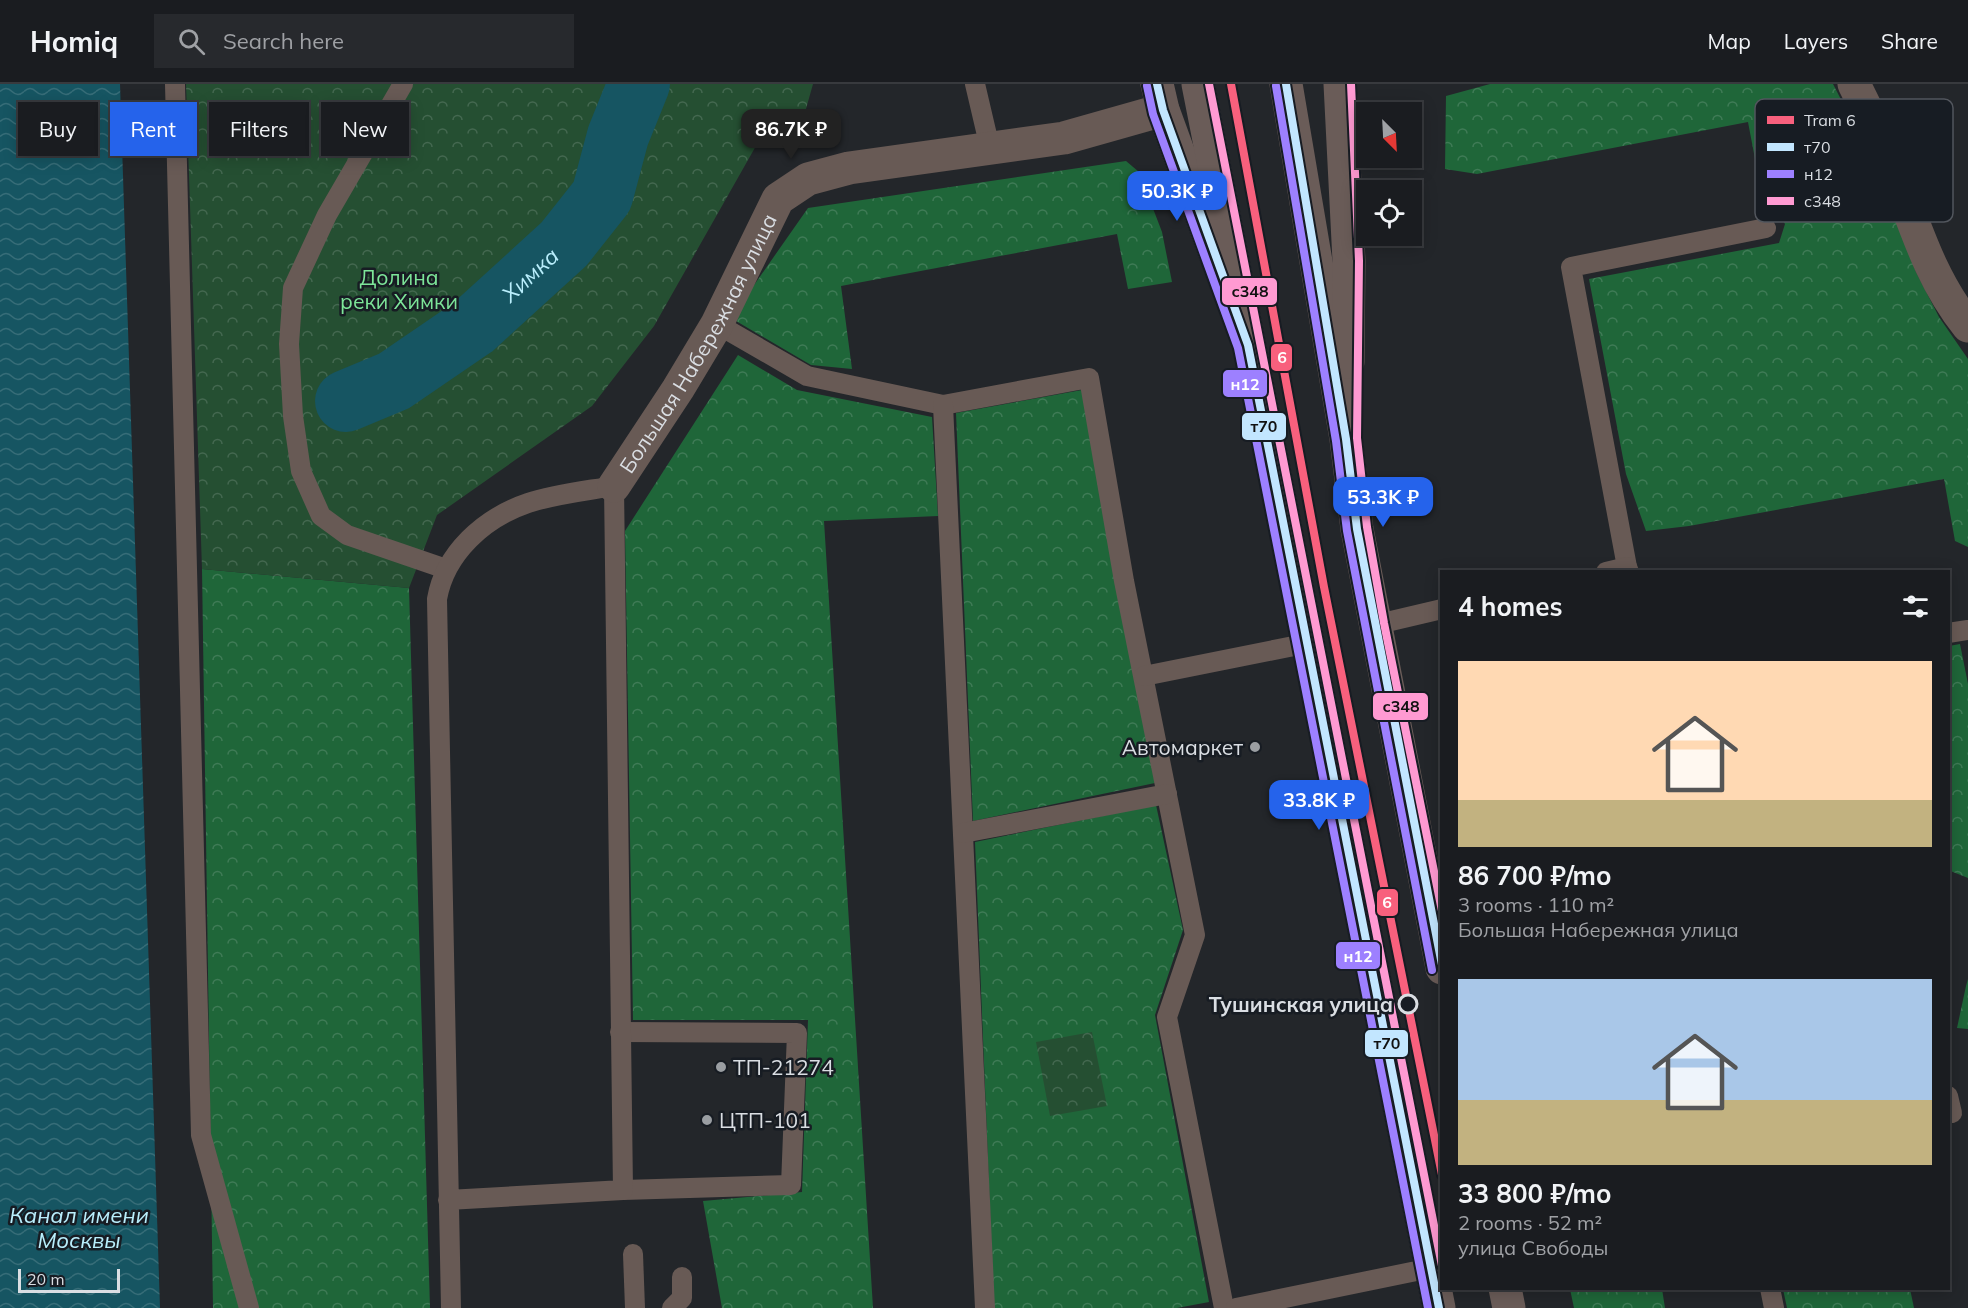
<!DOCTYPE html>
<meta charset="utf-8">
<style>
:root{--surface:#1a1c20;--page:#27292d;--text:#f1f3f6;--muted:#9fa1a5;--line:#383a3e;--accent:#2563eb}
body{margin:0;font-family:Mulish,sans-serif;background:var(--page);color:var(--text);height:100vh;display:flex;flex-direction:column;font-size:22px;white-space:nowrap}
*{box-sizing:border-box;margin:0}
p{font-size:20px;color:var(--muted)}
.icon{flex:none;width:33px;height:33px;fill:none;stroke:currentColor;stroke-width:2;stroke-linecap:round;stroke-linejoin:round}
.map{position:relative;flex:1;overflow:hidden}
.panel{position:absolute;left:1440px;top:486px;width:510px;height:720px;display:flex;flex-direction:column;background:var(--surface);border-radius:0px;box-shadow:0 3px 15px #0003,0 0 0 2px var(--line)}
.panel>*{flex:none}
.guide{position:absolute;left:18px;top:18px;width:570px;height:54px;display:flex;gap:12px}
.needle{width:39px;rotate:156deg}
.buttons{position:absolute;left:1356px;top:18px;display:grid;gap:12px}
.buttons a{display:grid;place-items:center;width:66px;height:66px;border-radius:0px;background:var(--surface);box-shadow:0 3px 15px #0003,0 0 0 2px var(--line);font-size:30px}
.scale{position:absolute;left:18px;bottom:15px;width:102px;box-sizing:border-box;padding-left:6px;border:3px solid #dadee3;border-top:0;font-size:16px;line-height:21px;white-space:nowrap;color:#dadee3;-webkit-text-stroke:4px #171c23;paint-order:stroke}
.price{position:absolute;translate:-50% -51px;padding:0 14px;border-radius:12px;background:var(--accent);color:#fff;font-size:20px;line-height:39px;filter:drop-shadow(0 2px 3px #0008)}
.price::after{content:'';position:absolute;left:50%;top:36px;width:18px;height:14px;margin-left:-9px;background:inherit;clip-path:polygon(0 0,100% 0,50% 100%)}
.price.active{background:#222;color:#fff}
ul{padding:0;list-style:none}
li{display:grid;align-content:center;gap:12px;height:318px;padding:0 18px}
li span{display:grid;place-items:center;height:186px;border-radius:0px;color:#555}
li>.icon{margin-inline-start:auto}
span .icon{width:108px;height:108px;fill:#fffc;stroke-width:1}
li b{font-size:26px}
h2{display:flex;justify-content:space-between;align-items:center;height:72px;padding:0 18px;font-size:26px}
.chip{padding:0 21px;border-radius:0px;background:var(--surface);box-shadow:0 3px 15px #0003,0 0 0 2px var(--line);font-size:21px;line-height:54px}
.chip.active{background:var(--accent);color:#fff}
header{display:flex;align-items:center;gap:36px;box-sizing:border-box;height:84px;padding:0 30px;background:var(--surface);border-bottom:2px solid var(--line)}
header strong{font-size:28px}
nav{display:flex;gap:33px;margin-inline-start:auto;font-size:21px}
.search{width:420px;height:54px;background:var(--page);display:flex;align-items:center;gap:15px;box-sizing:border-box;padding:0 21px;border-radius:0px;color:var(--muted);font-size:22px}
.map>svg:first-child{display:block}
</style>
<header>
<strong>Homiq</strong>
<div class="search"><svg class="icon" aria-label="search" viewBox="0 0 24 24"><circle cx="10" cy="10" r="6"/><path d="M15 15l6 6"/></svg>Search here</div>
<nav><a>Map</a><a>Layers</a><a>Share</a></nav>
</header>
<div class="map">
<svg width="1968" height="1224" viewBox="0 0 1968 1224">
<defs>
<pattern id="forest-crowns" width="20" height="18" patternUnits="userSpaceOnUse" patternTransform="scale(1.5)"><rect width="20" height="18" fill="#1f6639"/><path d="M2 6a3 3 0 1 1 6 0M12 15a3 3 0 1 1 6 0" fill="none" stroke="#3f7b56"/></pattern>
<pattern id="park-crowns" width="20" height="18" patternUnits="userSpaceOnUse" patternTransform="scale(1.5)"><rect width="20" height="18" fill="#254f32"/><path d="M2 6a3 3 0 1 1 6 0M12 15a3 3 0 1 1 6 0" fill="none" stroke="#446850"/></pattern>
<pattern id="water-waves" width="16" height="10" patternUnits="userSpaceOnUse" patternTransform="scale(1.5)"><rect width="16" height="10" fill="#165562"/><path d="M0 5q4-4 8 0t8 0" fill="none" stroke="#376d78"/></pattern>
</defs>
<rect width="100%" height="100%" fill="#23262a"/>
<!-- forest -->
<g fill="url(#forest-crowns)">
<polygon points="1490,0 1833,0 1867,66 1897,136 1916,188 1939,233 1968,275 1968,463 1955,457 1944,395 1689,442 1646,447 1626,390 1589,195 1779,159 1785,140 1760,101 1748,38 1477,90 1445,85 1446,12"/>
<polygon points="1126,77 1139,88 1162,148 1172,198 1128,205 1117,150 841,202 852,285 811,281 731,234 808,124"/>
<polygon points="738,271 797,306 932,333 938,432 824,437 873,1224 722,1224 703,1117 802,1108 808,936 633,936 625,447"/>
<polygon points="1082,306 1155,699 973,737 956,329"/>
<polygon points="202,485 409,504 430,1224 213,1224"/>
<polygon points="1960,560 1968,600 1968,794 1948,786 1949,562"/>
<polygon points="1156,721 1183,846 1155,931 1209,1218 1177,1224 994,1224 975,758"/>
<polygon points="1968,895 1968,945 1957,944 1966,902"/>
<polygon points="1570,1205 1662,1205 1665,1224 1574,1224"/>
<polygon points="1783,1205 1910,1205 1914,1224 1787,1224"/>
</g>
<!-- park -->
<g fill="url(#park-crowns)">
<polygon points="186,0 813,0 802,39 761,53 654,242 592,322 437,431 409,504 202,485"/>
<polygon points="1092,948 1107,1022 1050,1032 1036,958"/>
</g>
<!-- water -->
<polygon fill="url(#water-waves)" points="0,0 120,0 160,1224 0,1224"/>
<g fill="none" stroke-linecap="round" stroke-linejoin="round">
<!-- river -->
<path stroke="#165562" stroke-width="62" id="s1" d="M346,317L394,297L473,243L564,160L602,112L618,52L639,0"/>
<!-- lane -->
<g stroke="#685a55" stroke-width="20">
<polyline points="175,0 201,1051 249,1224"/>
<polyline points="403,0 327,131 293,204 289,260 293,332 301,387 321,432 347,451 446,485"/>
<polyline points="975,0 990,64"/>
<polyline points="717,240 807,292 943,321 1089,294 1124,497 1195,851 1167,933 1224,1224"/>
<polyline points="943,321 985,1224"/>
<polyline points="1627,483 1571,183 1766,144"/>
<polyline points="1606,488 1627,483 1629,488"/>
<polyline points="1374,541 1442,525"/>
<polyline points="1948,549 1968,546"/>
<polyline points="1144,592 1309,559"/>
<polyline points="963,749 1167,710"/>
<polyline points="620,948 797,949 791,1101 623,1106"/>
<polyline points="1948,1012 1952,1029 1948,1029"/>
<path d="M448,1116L623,1106L614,402C585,407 555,410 528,419C484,434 445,469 437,515L451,1224"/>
<polyline points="633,1170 635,1224"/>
<polyline points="1770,1204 1774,1224"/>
<polyline points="672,1224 682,1214 682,1193"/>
<polyline points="1236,1224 1431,1184"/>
</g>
<!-- street -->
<g stroke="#685a55" stroke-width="33">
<path d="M1854,0C1865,22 1876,44 1886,67C1912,129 1925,188 1968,242"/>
<path id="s2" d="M614,402L678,305L717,240L778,115L808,95L849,84L1064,54L1163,26"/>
</g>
<!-- secondary -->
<g stroke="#6a5c58" stroke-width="33">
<polyline points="1157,0 1163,26 1215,169"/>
<polyline points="1198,0 1439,1224"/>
<polyline points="1286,0 1346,355 1357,445 1442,884"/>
<polyline points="1340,0 1349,177 1348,278"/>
<polyline points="1505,1204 1509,1224"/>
</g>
<defs>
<g id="bus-1">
<polyline points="1157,0 1163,26 1248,261 1439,1224"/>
<polyline points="1286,0 1346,355 1357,445 1442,881"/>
</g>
<g id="bus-2">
<polyline points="1147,2 1153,30 1238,264 1428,1224"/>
<polyline points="1276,2 1336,357 1347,447 1432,886"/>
</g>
<g id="bus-3">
<polyline points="1209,0 1442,1182"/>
<polyline points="1351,0 1359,177 1357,354 1367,443 1384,539 1442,827"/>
</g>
</defs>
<!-- bus-1 casing -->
<use href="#bus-1" stroke="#171c23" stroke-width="12"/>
<!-- bus-2 casing -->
<use href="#bus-2" stroke="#171c23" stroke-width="12"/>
<!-- bus-3 casing -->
<use href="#bus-3" stroke="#171c23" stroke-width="12"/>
<!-- bus-1 -->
<use href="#bus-1" stroke="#c2e6ff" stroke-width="8"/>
<!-- bus-2 -->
<use href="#bus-2" stroke="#9d80ff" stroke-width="8"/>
<!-- bus-3 -->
<use href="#bus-3" stroke="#ff9ad2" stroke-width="8"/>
<defs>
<polyline id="tram-1" points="1231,0 1324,503 1442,1091"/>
</defs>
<!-- tram-1 casing -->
<use href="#tram-1" stroke="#171c23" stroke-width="12"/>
<!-- tram-1 -->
<use href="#tram-1" stroke="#f8607d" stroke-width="8"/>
</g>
<!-- markers -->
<g fill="#9a9ea2" stroke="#171c23" stroke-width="2">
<circle cx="1255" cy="663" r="6"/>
<circle cx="721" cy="983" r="6"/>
<circle cx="707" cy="1036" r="6"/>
</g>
<circle fill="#171c23" stroke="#dadee3" stroke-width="3" cx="1408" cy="920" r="9"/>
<g text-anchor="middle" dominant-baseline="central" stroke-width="5" stroke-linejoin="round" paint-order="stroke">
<!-- park labels -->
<g font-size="21" fill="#7de599" stroke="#171c23">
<text x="399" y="193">Долина<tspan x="399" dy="24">реки Химки</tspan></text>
</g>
<!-- street labels -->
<g font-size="21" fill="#dadee3" stroke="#171c23">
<text stroke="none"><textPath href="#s2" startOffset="166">Большая Набережная улица</textPath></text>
</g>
<!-- poi labels -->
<g font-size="21" fill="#dadee3" stroke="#171c23" text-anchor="start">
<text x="1243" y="663" text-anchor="end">Автомаркет</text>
<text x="733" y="983">ТП-21274</text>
<text x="719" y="1036">ЦТП-101</text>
</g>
<!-- stop labels -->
<g font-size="21" font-weight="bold" fill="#dadee3" stroke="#171c23" text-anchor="end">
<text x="1393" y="920">Тушинская улица</text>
</g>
<!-- water labels -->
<g font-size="22" font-style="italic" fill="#b9eefc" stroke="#171c23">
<text stroke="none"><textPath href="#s1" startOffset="225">Химка</textPath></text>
<text x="79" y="1131">Канал имени<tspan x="79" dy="25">Москвы</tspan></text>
</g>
</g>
<!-- legend -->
<rect x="1755" y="15" width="198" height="123" rx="9" fill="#171c23" stroke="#52565d" stroke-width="1.5"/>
<rect x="1767" y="32" width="27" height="8" fill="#f8607d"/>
<rect x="1767" y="59" width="27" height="8" fill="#c2e6ff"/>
<rect x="1767" y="86" width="27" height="8" fill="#9d80ff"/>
<rect x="1767" y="113" width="27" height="8" fill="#ff9ad2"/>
<g font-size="16" fill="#dadee3">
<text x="1804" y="42">Tram 6</text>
<text x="1804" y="69">т70</text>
<text x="1804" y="96">н12</text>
<text x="1804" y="123">с348</text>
</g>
<g stroke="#171c23" stroke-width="2">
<rect x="1221" y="193" width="57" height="29" rx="6" fill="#ff9ad2"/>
<rect x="1270" y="259" width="23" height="29" rx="6" fill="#f8607d"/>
<rect x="1222" y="285" width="46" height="29" rx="6" fill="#9d80ff"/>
<rect x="1241" y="328" width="46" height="29" rx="6" fill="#c2e6ff"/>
<rect x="1372" y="608" width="57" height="29" rx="6" fill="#ff9ad2"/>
<rect x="1376" y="804" width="23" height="29" rx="6" fill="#f8607d"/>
<rect x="1335" y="857" width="46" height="29" rx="6" fill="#9d80ff"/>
<rect x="1364" y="945" width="45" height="29" rx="6" fill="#c2e6ff"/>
</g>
<g font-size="16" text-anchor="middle" font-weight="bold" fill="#fff">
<text x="1282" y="279">6</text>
<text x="1245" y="306">н12</text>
<text x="1387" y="824">6</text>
<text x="1358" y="878">н12</text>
</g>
<g font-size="16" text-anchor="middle" font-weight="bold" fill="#111">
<text x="1250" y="213">с348</text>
<text x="1264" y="348">т70</text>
<text x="1401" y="628">с348</text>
<text x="1387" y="965">т70</text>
</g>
</svg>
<div class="buttons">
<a><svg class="needle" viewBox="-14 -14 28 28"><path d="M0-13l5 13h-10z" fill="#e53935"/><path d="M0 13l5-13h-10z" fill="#9fa1a5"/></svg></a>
<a><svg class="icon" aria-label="locate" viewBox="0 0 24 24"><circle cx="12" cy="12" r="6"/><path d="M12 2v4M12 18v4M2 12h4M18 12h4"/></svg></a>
</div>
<div class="scale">20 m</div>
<b class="price active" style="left:791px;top:76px">86.7K ₽</b>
<b class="price" style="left:1177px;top:138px">50.3K ₽</b>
<b class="price" style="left:1383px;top:444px">53.3K ₽</b>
<b class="price" style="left:1319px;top:747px">33.8K ₽</b>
<div class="guide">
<a class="chip">Buy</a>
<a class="chip active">Rent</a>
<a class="chip">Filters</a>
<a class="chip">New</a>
</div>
<section class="panel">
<h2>4 homes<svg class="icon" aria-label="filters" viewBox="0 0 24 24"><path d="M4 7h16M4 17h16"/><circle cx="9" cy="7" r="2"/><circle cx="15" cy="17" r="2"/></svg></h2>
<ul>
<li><span style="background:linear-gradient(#ffd9b3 75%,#c2b280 0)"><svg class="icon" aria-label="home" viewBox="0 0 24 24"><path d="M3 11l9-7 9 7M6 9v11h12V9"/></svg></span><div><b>86 700 ₽/mo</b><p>3 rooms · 110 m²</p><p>Большая Набережная улица</p></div></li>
<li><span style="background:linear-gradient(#a9c7e8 65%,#c2b280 0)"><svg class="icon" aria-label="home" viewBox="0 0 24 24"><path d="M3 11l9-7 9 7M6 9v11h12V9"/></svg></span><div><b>33 800 ₽/mo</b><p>2 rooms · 52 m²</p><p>улица Свободы</p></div></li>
</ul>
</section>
</div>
